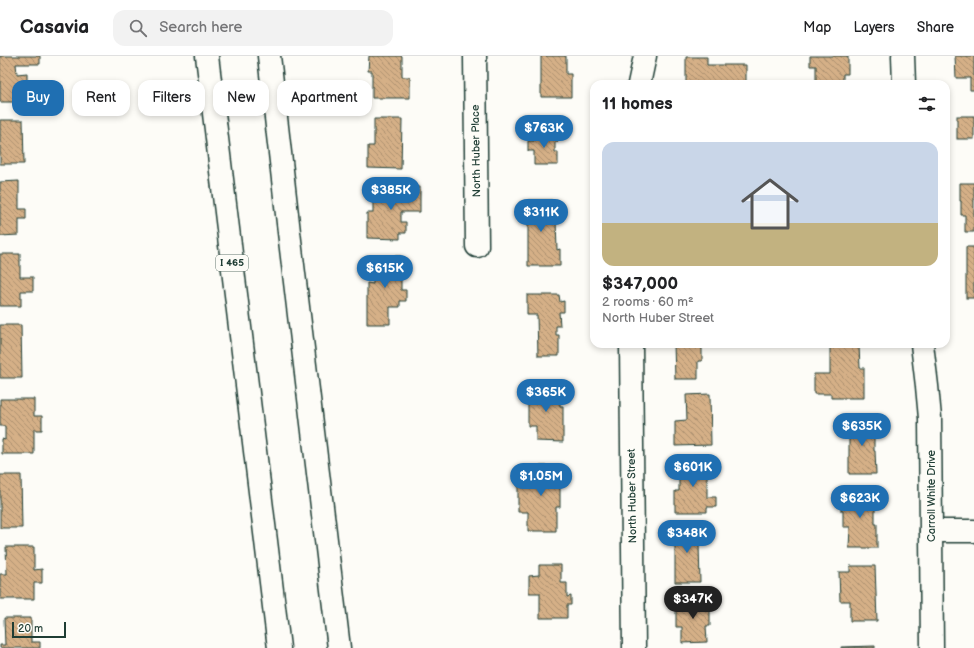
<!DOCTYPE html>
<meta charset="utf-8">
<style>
:root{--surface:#fff;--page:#f2f2f2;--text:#202124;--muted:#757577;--line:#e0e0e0;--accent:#1f6fb2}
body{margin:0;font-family:"Balsamiq Sans",sans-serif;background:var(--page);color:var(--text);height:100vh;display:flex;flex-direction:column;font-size:15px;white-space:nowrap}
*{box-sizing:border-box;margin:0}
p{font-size:13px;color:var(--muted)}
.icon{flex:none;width:22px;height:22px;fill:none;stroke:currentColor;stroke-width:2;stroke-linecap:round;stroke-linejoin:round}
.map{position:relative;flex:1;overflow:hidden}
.panel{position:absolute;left:590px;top:24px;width:360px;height:268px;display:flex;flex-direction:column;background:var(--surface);border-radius:12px;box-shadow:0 2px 6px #0003}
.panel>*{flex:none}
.hud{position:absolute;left:12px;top:24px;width:380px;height:36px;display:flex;gap:8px}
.scale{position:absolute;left:12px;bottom:10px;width:54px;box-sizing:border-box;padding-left:4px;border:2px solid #1f3d34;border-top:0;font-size:11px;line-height:14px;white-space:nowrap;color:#1f3d34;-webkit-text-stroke:3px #fdfcf7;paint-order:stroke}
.price{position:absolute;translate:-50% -34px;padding:0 9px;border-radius:14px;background:var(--accent);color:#fff;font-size:13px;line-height:26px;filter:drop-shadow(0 1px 2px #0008)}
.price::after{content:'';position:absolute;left:50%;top:24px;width:12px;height:9px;margin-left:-6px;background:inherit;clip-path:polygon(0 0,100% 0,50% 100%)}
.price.on{background:#222;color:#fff}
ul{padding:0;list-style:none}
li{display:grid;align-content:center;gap:8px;height:212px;padding:0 12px}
li span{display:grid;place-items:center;height:124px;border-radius:12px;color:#555}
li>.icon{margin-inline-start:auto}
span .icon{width:72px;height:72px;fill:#fffc;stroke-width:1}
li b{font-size:17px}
h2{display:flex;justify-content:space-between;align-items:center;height:48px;padding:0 12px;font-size:17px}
.tag{padding:0 14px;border-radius:12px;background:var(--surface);box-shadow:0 2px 6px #0003;font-size:14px;line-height:36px}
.tag.on{background:var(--accent);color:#fff}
header{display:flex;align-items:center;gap:24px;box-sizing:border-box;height:56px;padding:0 20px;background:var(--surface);border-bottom:1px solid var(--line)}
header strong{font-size:19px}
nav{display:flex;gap:22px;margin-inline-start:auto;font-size:14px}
.search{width:280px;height:36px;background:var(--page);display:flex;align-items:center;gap:10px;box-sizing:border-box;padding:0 14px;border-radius:12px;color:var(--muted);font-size:15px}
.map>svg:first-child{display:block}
</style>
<header>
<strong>Casavia</strong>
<div class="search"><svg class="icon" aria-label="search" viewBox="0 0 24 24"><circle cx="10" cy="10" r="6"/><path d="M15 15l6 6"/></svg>Search here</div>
<nav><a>Map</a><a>Layers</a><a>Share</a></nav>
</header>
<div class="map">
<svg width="974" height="592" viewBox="0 0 974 592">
<defs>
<pattern id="building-back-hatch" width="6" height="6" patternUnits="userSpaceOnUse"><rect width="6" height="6" fill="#d5b087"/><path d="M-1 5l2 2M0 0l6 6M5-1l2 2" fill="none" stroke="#ac906f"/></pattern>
</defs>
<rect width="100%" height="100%" fill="#fdfcf7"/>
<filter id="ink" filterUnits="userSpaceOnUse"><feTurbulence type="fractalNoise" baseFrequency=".025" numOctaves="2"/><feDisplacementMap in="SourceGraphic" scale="8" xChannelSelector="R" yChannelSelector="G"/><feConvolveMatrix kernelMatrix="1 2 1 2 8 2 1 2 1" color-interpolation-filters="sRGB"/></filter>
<g filter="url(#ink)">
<!-- building -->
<g fill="url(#building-back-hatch)" stroke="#1f3d34">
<polygon points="0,0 40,0 40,8 16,8 17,18 27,17 27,30 17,30 17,46 0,46"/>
<polygon points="369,0 402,0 402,21 410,21 410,42 372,42 372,15 368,15"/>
<polygon points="541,0 566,0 566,18 571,18 571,41 541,41"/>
<polygon points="810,0 848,0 848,18 843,18 843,28 816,28 816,10 810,10"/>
<polygon points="955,0 974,0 974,34 970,34 970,22 956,22"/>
<polygon points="686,1 707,1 707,9 746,9 746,28 686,28"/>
<rect x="957" y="60" width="17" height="23"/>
<polygon points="374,63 402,63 401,113 368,112 368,90 374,90"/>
<polygon points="0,64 23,64 24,108 0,108"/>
<polygon points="533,78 558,78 558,86 555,86 555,96 558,96 558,109 534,109 534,95 528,95 528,85 534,85"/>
<polygon points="19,125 19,153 26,153 26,163 19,163 19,179 0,180 0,126"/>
<polygon points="960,127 974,127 974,176 965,176 965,159 961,159 961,145 960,145"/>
<polygon points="373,130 420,131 420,156 401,156 401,166 406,166 406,177 400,177 400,183 367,182 367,157 373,157"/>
<polygon points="528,144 552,144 552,164 556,164 557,194 560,193 560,210 528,210 528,166 520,166 520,146 528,145"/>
<rect x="966" y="191" width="8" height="51"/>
<polygon points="0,198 20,198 20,221 33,221 33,235 21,235 21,250 0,250"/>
<polygon points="373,200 401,200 401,234 406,234 406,245 400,245 400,251 390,251 390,268 367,268 367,227 373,228"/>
<polygon points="527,239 559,239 560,246 564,245 564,256 559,256 560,270 556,270 556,279 559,279 559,300 538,300 537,259 527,259"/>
<polygon points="0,269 21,269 22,322 0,322"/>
<polygon points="674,288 702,288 702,305 698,305 698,323 675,323"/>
<polygon points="830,290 859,290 860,312 864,312 864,342 831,342 831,338 814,338 814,318 830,318"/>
<polygon points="535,329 560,329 560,350 563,350 563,386 536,385 536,370 528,370 528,337 535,337"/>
<polygon points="710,338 711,389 675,390 675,365 687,364 686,339"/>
<polygon points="0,343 34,343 34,360 42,360 42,374 34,374 34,398 2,398 2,383 5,384 5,370 0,370"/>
<polygon points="849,363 874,363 874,395 875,395 876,418 849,418"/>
<polygon points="675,406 707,406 707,441 716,441 716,451 707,451 707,456 675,456 675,435 679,435 679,421 675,421"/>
<polygon points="527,410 564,410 564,429 560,429 560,451 556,451 556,475 528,475 528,456 518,456 518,426 527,426"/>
<polygon points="0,419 21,419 22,472 0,472"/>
<polygon points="849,436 875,436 875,468 877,468 877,492 849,492 850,471 843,471 843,455 841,455 841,439 849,439"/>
<polygon points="700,471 699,489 700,526 675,526 675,490 672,490 672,472"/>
<polygon points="6,491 34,491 34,514 42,513 42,527 34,527 34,543 0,543 0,518 7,518"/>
<polygon points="539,509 561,509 561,527 567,527 567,541 571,540 571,549 567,549 567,562 540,562 540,537 529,537 529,520 539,519"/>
<polygon points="850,510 875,510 877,565 850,565 850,545 840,545 839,516 850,516"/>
<polygon points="676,545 710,545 710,570 706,570 707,586 682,587 682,571 676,571"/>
<polygon points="4,562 31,562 31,586 40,586 40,592 0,592 0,589 5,589"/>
<polygon points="875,590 875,592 841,592 841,591"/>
</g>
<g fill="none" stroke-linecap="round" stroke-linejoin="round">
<defs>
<g id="minor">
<polyline points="475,0 477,190"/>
<polyline points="903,0 904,28"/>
<polyline points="639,28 645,0"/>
<polyline points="631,288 634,592"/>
<polyline points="922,288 927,330 930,362 932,592"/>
<polyline points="931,475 974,475"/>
</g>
<g id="highway">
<polyline points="207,0 279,592"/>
<polyline points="269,0 289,176 339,592"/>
</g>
</defs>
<!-- minor casing -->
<use href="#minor" stroke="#1f3d34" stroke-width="25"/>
<!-- highway casing -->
<use href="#highway" stroke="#1f3d34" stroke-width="25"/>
<!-- minor -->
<use href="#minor" stroke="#fdfcf7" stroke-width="22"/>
<!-- highway -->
<use href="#highway" stroke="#fdfcf7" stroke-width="22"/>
</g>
</g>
<g text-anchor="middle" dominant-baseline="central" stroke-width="3.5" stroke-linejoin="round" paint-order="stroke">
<!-- shield labels -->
<rect fill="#fdfcf7" stroke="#62766e" stroke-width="1" x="216" y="199" width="32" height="16" rx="3"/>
<g font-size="10" font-weight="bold" fill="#1f3d34">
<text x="232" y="207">I 465</text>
</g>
<!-- street labels -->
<g font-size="11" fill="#1f3d34" stroke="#fdfcf7">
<text transform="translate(476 95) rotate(-91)">North Huber Place</text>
<text transform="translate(632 440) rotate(-91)">North Huber Street</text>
<text transform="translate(931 440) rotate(-90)">Carroll White Drive</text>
</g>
</g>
</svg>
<div class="scale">20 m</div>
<b class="price" style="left:544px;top:93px">$763K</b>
<b class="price" style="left:391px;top:155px">$385K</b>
<b class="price" style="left:541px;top:177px">$311K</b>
<b class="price" style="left:385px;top:233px">$615K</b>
<b class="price" style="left:546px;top:357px">$365K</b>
<b class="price" style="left:862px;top:391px">$635K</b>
<b class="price" style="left:693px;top:432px">$601K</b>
<b class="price" style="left:541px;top:441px">$1.05M</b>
<b class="price" style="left:860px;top:463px">$623K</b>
<b class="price" style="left:687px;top:498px">$348K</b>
<b class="price on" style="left:693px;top:564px">$347K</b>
<div class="hud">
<a class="tag on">Buy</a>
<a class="tag">Rent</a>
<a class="tag">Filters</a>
<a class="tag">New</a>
<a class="tag">Apartment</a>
</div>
<section class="panel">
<h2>11 homes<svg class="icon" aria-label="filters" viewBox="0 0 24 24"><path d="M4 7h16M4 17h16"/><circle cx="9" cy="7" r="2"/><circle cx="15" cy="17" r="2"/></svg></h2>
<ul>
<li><span style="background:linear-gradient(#c9d6e8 65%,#c2b280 0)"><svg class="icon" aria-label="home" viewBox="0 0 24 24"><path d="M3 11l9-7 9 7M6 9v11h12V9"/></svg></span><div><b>$347,000</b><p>2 rooms · 60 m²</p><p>North Huber Street</p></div></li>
</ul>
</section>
</div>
